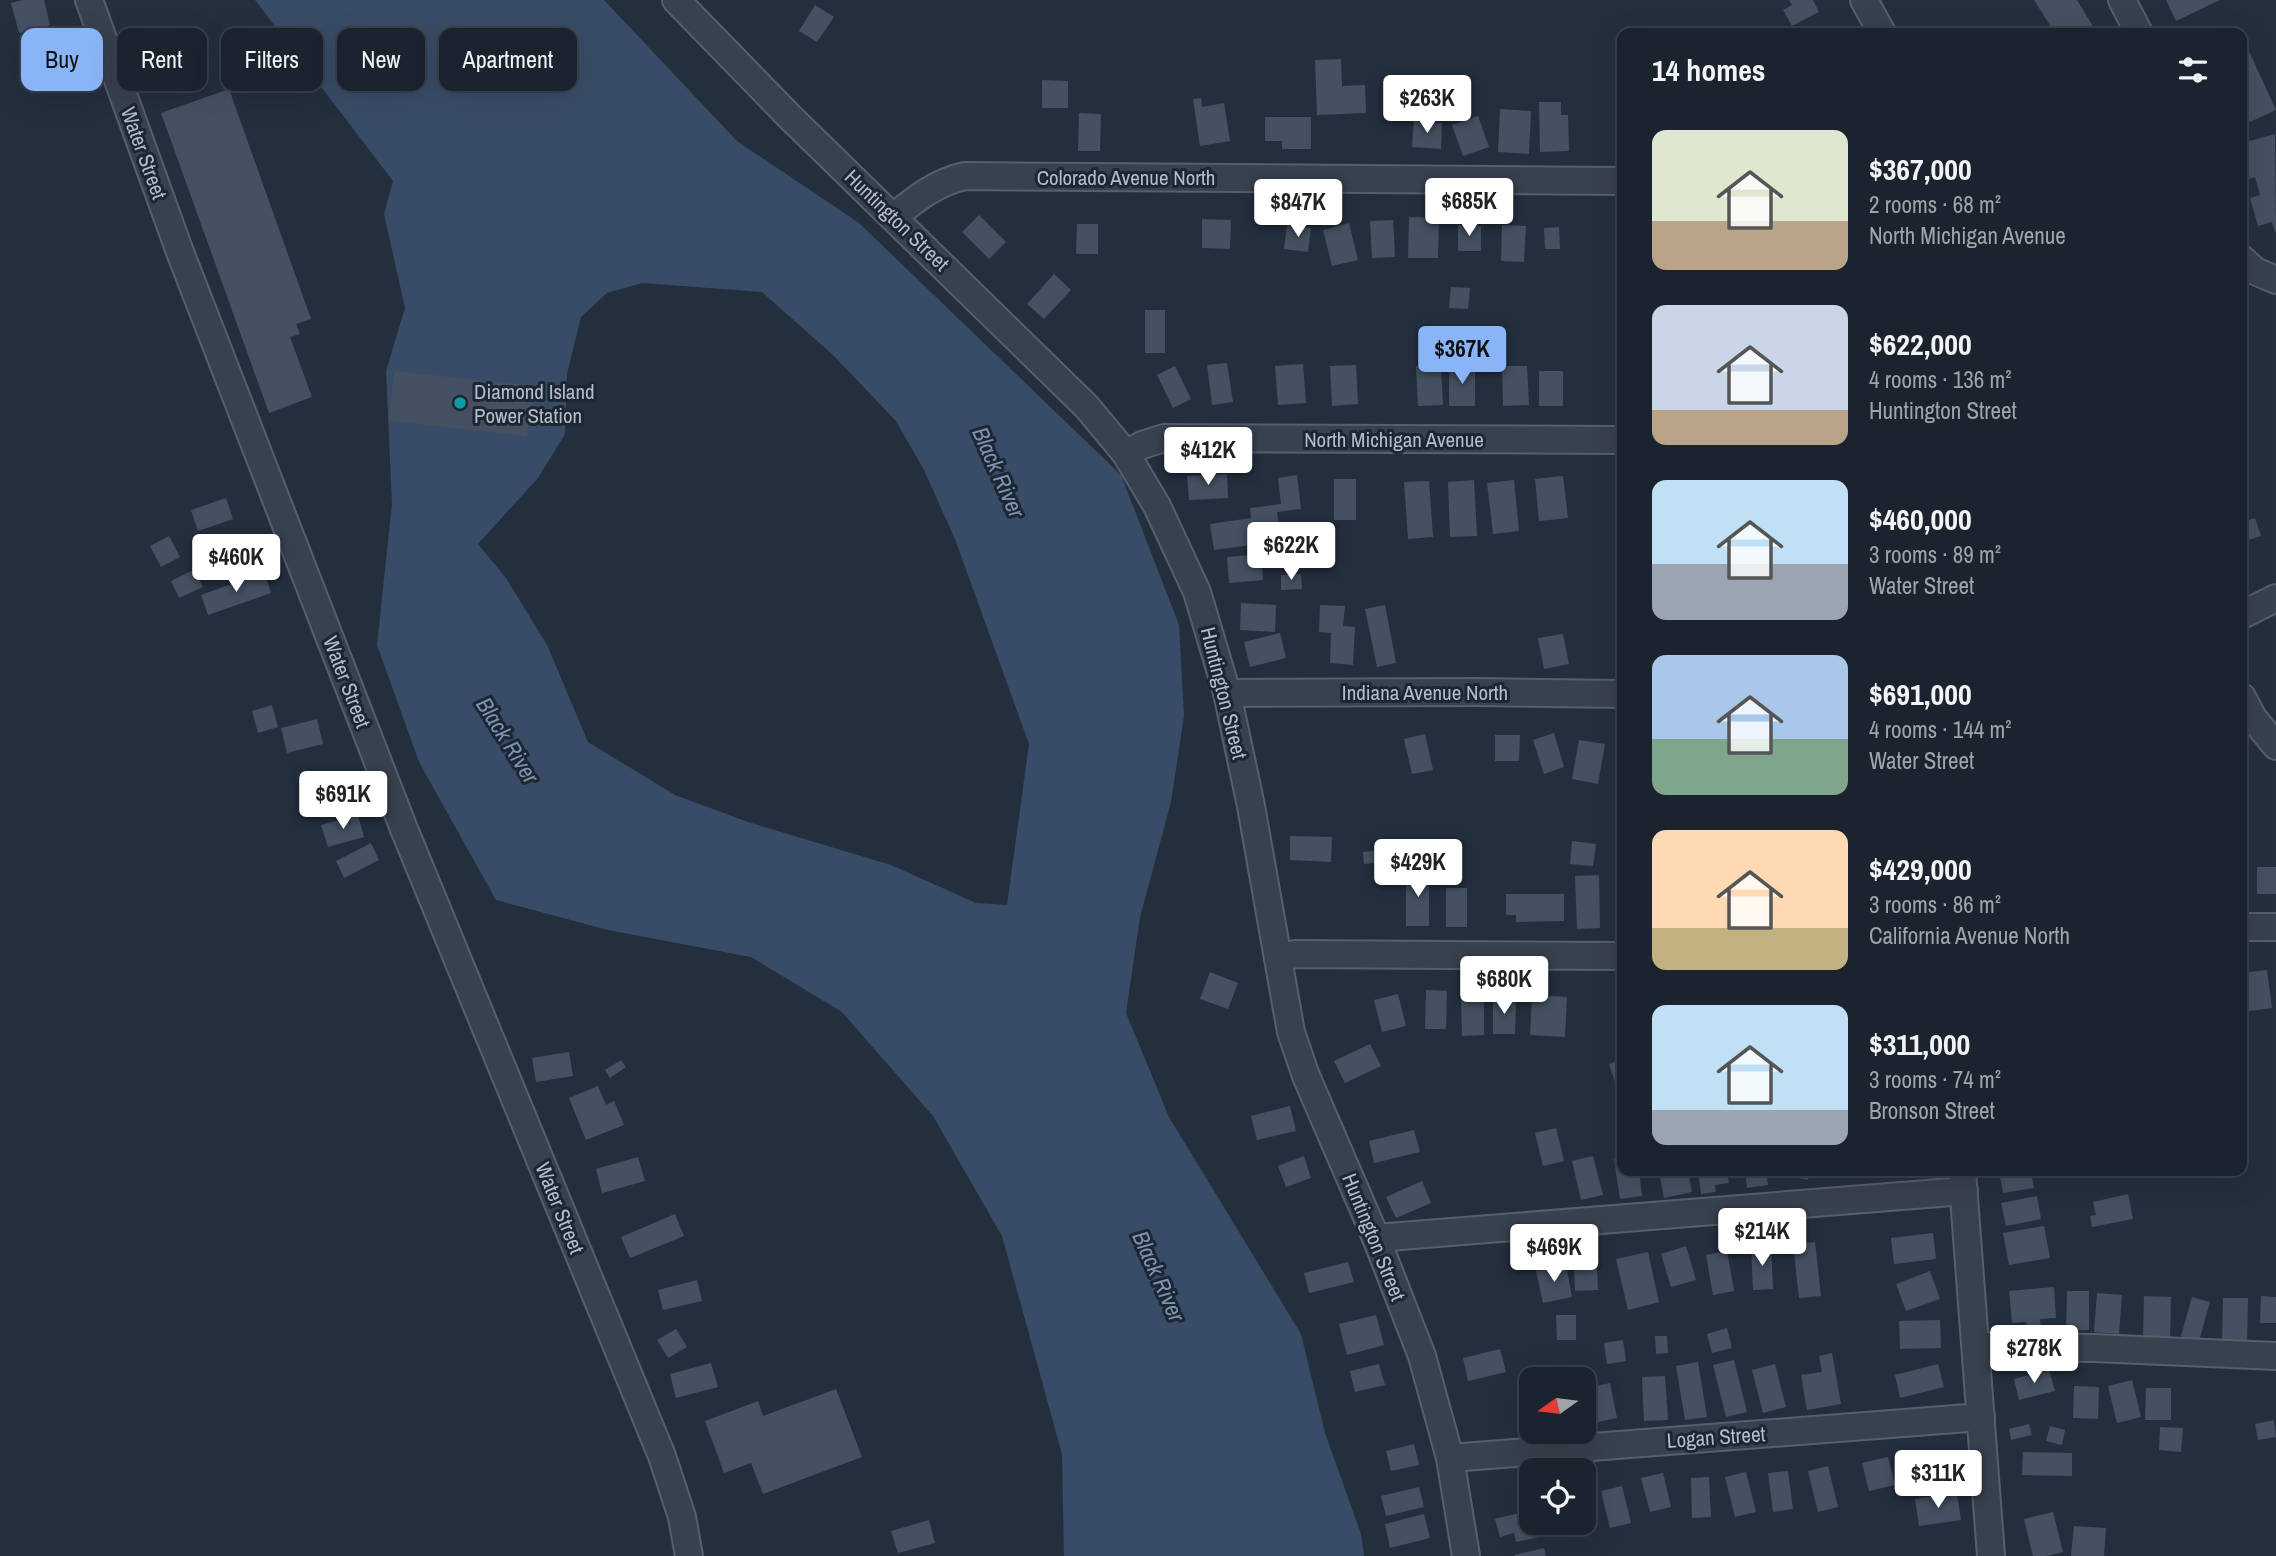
<!DOCTYPE html>
<meta charset="utf-8">
<style>
:root{--surface:#1b232e;--page:#242b36;--text:#f1f3f6;--muted:#a0a4aa;--line:#39404a;--accent:#8ab4f8}
body{margin:0;font-family:"Archivo Narrow",sans-serif;background:var(--page);color:var(--text);height:100vh;display:flex;flex-direction:column;font-size:26px;white-space:nowrap}
*{box-sizing:border-box;margin:0}
p{font-size:23px;color:var(--muted)}
.icon{flex:none;width:38px;height:38px;fill:none;stroke:currentColor;stroke-width:2;stroke-linecap:round;stroke-linejoin:round}
.map{position:relative;flex:1;overflow:hidden}
.details{position:absolute;left:1617px;top:28px;width:630px;height:1148px;display:flex;flex-direction:column;background:var(--surface);border-radius:14px;box-shadow:0 7px 28px #0002,0 0 0 2px var(--line)}
.details>*{flex:none}
.guide{position:absolute;left:21px;top:28px;width:665px;height:63px;display:flex;gap:14px}
.needle{width:46px;rotate:256deg}
.tools{position:absolute;left:1519px;top:1367px;display:grid;gap:14px}
.tools a{display:grid;place-items:center;width:77px;height:77px;border-radius:14px;background:var(--surface);box-shadow:0 7px 28px #0002,0 0 0 2px var(--line);font-size:35px}
.price{position:absolute;translate:-50% -60px;padding:0 16px;border-radius:7px;background:#fff;color:#222;font-size:23px;line-height:46px;filter:drop-shadow(0 2px 4px #0008)}
.price::after{content:'';position:absolute;left:50%;top:42px;width:21px;height:16px;margin-left:-10px;background:inherit;clip-path:polygon(0 0,100% 0,50% 100%)}
.price.current{background:var(--accent);color:#111}
ul{padding:0;list-style:none}
li{display:flex;align-items:center;gap:21px;height:175px;padding:0 35px}
li span{display:grid;place-items:center;flex:none;width:196px;height:140px;border-radius:14px;color:#555}
li>.icon{margin-inline-start:auto}
span .icon{width:84px;height:84px;fill:#fffc;stroke-width:1}
li b{font-size:30px}
h2{display:flex;justify-content:space-between;align-items:center;height:84px;padding:0 35px;font-size:30px}
.chip{padding:0 24px;border-radius:14px;background:var(--surface);box-shadow:0 7px 28px #0002,0 0 0 2px var(--line);font-size:24px;line-height:63px}
.chip.current{background:var(--accent);color:#111}
.map>svg:first-child{display:block}
</style>
<div class="map">
<svg width="2276" height="1556" viewBox="0 0 2276 1556">
<rect width="100%" height="100%" fill="#242f3e"/>
<!-- water -->
<path fill="#394c67" fill-rule="evenodd" d="M255,0H604L737,141L859,223L1121,475L1179,625L1184,716L1171,802L1140,917L1126,1013L1169,1117L1301,1334L1325,1433L1361,1534L1364,1556H1064L1062,1454L1002,1236L933,1116L842,1012L751,957L608,930L496,900L419,762L377,645L392,504L386,371L405,308L384,214L393,181ZM642,283L762,292L833,355L896,421L924,470L955,539L1029,744L1007,905L976,903L891,865L748,822L675,795L588,742L547,645L506,578L478,544L538,478L565,434L567,374L581,317L607,293Z"/>
<!-- building -->
<g fill="#455162">
<polygon points="23,0 44,0 50,25 19,33 11,3"/>
<polygon points="1789,0 1813,0 1819,12 1792,26 1783,10 1792,5"/>
<polygon points="2034,0 2077,0 2097,33 2055,33"/>
<polygon points="2166,0 2220,0 2176,21"/>
<polygon points="815,5 834,17 817,42 799,31"/>
<polygon points="2242,36 2276,110 2250,122 2244,110 2242,111"/>
<polygon points="63,38 70,65 34,74 27,47"/>
<polygon points="1341,59 1342,86 1365,85 1366,113 1317,115 1315,60"/>
<polygon points="1042,80 1068,81 1068,108 1042,108"/>
<polygon points="229,89 311,319 296,324 300,334 290,337 312,397 269,413 161,113"/>
<polygon points="1201,98 1202,107 1224,103 1230,141 1200,146 1193,99"/>
<polygon points="1539,102 1561,102 1561,115 1568,115 1569,151 1540,152"/>
<polygon points="1500,109 1531,111 1529,154 1498,152"/>
<polygon points="1079,113 1101,114 1100,151 1078,151"/>
<polygon points="1478,116 1489,147 1463,156 1452,125"/>
<polygon points="1265,117 1311,117 1311,149 1282,149 1282,141 1265,141"/>
<polygon points="1414,118 1423,118 1423,122 1442,123 1441,149 1412,147"/>
<polygon points="2275,134 2276,232 2275,232 2272,222 2258,226 2250,198 2260,195 2255,177 2242,181 2242,153 2244,152 2242,143"/>
<polygon points="979,215 1006,242 989,259 962,232"/>
<polygon points="1409,217 1439,218 1438,258 1408,258"/>
<polygon points="1202,219 1231,220 1230,249 1202,248"/>
<polygon points="1393,220 1395,257 1372,258 1370,221"/>
<polygon points="1349,223 1358,260 1332,266 1323,230"/>
<polygon points="1077,224 1098,224 1098,254 1076,254"/>
<polygon points="1287,225 1311,228 1308,252 1284,249"/>
<polygon points="1458,225 1481,226 1481,251 1458,251"/>
<polygon points="1502,225 1526,226 1524,262 1501,261"/>
<polygon points="1559,227 1560,249 1545,249 1544,228"/>
<polygon points="1054,274 1071,290 1044,319 1027,304"/>
<polygon points="1451,287 1470,288 1468,309 1449,308"/>
<rect x="1145" y="310" width="20" height="43"/>
<polygon points="1227,363 1233,402 1212,405 1207,365"/>
<polygon points="1303,364 1306,403 1278,405 1275,366"/>
<polygon points="1356,365 1358,404 1332,406 1330,366"/>
<polygon points="1441,365 1443,405 1418,406 1416,366"/>
<polygon points="1175,366 1191,399 1173,408 1157,375"/>
<rect x="1449" y="366" width="26" height="40"/>
<polygon points="1502,366 1527,366 1529,405 1503,406"/>
<polygon points="394,371 532,386 527,436 389,421"/>
<rect x="1539" y="371" width="24" height="35"/>
<polygon points="1227,474 1228,498 1189,500 1187,476"/>
<polygon points="1297,475 1301,509 1277,512 1279,527 1271,528 1273,542 1214,550 1210,524 1251,518 1250,508 1281,504 1278,478"/>
<polygon points="1563,476 1568,518 1539,521 1535,479"/>
<rect x="1334" y="479" width="22" height="41"/>
<polygon points="1474,480 1477,536 1450,537 1448,482"/>
<polygon points="1514,480 1519,531 1493,534 1487,483"/>
<polygon points="1429,481 1433,537 1408,539 1404,482"/>
<polygon points="226,498 233,519 198,531 191,510"/>
<polygon points="2255,518 2261,536 2242,542 2242,522"/>
<polygon points="169,536 180,557 161,567 150,546"/>
<polygon points="246,536 255,556 221,572 211,552"/>
<polygon points="1261,554 1263,580 1229,583 1227,557"/>
<polygon points="195,569 203,587 179,598 171,581"/>
<polygon points="264,572 271,593 208,615 201,595"/>
<polygon points="1301,574 1302,589 1281,590 1281,575"/>
<polygon points="1241,603 1276,605 1275,632 1240,630"/>
<polygon points="1320,605 1345,606 1343,626 1355,627 1353,665 1330,663 1331,633 1319,632"/>
<polygon points="1385,605 1396,663 1377,667 1365,609"/>
<polygon points="1280,633 1286,658 1250,667 1244,642"/>
<polygon points="1563,634 1569,664 1544,669 1538,638"/>
<polygon points="272,705 278,727 258,733 252,711"/>
<polygon points="317,719 323,744 287,753 281,728"/>
<polygon points="1554,733 1564,767 1544,774 1533,740"/>
<polygon points="1425,734 1433,770 1412,774 1404,739"/>
<polygon points="1495,735 1520,735 1519,761 1495,761"/>
<polygon points="1579,740 1605,744 1598,784 1572,779"/>
<polygon points="340,780 347,798 325,805 318,788"/>
<polygon points="358,815 364,837 328,847 321,825"/>
<polygon points="1290,836 1332,837 1331,862 1290,860"/>
<polygon points="1572,841 1596,844 1593,866 1570,864"/>
<polygon points="371,843 379,860 344,878 336,861"/>
<polygon points="1383,850 1384,862 1364,864 1363,852"/>
<rect x="2242" y="864" width="5" height="30"/>
<rect x="2257" y="867" width="19" height="27"/>
<rect x="1406" y="873" width="23" height="53"/>
<polygon points="1599,875 1600,928 1577,929 1575,876"/>
<rect x="1446" y="888" width="21" height="39"/>
<polygon points="1506,894 1564,894 1564,921 1516,922 1516,915 1506,915"/>
<polygon points="2267,970 2272,1008 2242,1012 2242,973"/>
<polygon points="1210,972 1238,983 1228,1009 1200,999"/>
<polygon points="1426,990 1447,991 1446,1029 1425,1029"/>
<polygon points="1398,994 1406,1026 1382,1032 1374,1000"/>
<polygon points="1461,995 1484,995 1484,1035 1462,1036"/>
<polygon points="1532,995 1567,997 1565,1037 1530,1035"/>
<polygon points="1516,998 1515,1034 1493,1034 1493,999"/>
<polygon points="1615,999 1622,1000 1622,1038 1615,1038"/>
<polygon points="1370,1044 1381,1066 1345,1083 1334,1061"/>
<polygon points="569,1052 573,1076 536,1082 532,1058"/>
<polygon points="1622,1059 1622,1086 1617,1088 1609,1064"/>
<polygon points="621,1060 626,1067 610,1078 605,1070"/>
<polygon points="598,1086 606,1105 614,1101 624,1125 586,1140 569,1098"/>
<polygon points="1290,1106 1296,1131 1257,1140 1251,1116"/>
<polygon points="1556,1128 1564,1161 1543,1166 1535,1133"/>
<polygon points="1414,1130 1420,1152 1374,1163 1369,1141"/>
<polygon points="1304,1156 1311,1178 1286,1187 1278,1166"/>
<polygon points="1593,1156 1603,1195 1581,1200 1572,1161"/>
<polygon points="638,1157 645,1181 602,1193 596,1169"/>
<polygon points="1622,1158 1622,1171 1639,1171 1642,1196 1620,1199 1614,1159"/>
<polygon points="1659,1171 1688,1171 1692,1192 1664,1198"/>
<polygon points="1698,1171 1727,1171 1729,1183 1715,1185 1716,1192 1701,1194"/>
<polygon points="1745,1171 1766,1171 1768,1185 1747,1188"/>
<polygon points="1788,1171 1810,1171 1808,1180 1787,1175"/>
<polygon points="1999,1171 2031,1171 2034,1188 2003,1193"/>
<polygon points="1422,1181 1431,1203 1396,1218 1386,1197"/>
<polygon points="2128,1194 2133,1219 2092,1227 2090,1216 2096,1215 2093,1202"/>
<polygon points="2037,1196 2041,1219 2006,1226 2001,1203"/>
<polygon points="675,1214 684,1236 630,1258 621,1237"/>
<polygon points="2044,1226 2050,1258 2009,1265 2003,1233"/>
<polygon points="1933,1233 1936,1259 1894,1264 1891,1238"/>
<polygon points="1815,1242 1821,1296 1799,1298 1793,1244"/>
<polygon points="1771,1245 1773,1289 1753,1290 1751,1246"/>
<polygon points="1686,1246 1696,1280 1671,1287 1661,1254"/>
<polygon points="1727,1251 1734,1291 1713,1295 1706,1255"/>
<polygon points="1648,1252 1659,1302 1628,1310 1616,1259"/>
<polygon points="1348,1262 1354,1282 1309,1293 1304,1273"/>
<polygon points="1566,1265 1572,1297 1543,1303 1536,1271"/>
<polygon points="1597,1265 1598,1290 1575,1291 1574,1267"/>
<polygon points="1930,1271 1940,1299 1906,1311 1896,1284"/>
<polygon points="697,1280 702,1301 663,1310 658,1290"/>
<polygon points="2054,1287 2056,1318 2040,1319 2041,1328 2027,1329 2026,1322 2012,1323 2009,1291"/>
<polygon points="2067,1291 2089,1291 2089,1330 2066,1330"/>
<polygon points="2097,1293 2122,1295 2119,1334 2094,1332"/>
<polygon points="2144,1296 2171,1297 2170,1339 2143,1338"/>
<polygon points="2261,1296 2276,1297 2276,1323 2260,1323"/>
<polygon points="2192,1297 2210,1302 2199,1341 2181,1336"/>
<polygon points="2223,1298 2248,1298 2247,1342 2222,1342"/>
<polygon points="1376,1315 1384,1345 1347,1355 1339,1324"/>
<polygon points="1556,1315 1576,1315 1576,1340 1557,1340"/>
<polygon points="1940,1320 1941,1348 1900,1349 1899,1321"/>
<polygon points="1727,1328 1732,1348 1712,1353 1707,1334"/>
<polygon points="676,1329 687,1347 668,1358 657,1340"/>
<polygon points="1655,1336 1667,1336 1668,1353 1656,1354"/>
<polygon points="1623,1340 1626,1361 1607,1364 1604,1343"/>
<polygon points="1500,1349 1506,1372 1468,1381 1463,1358"/>
<polygon points="1832,1353 1841,1404 1807,1410 1801,1375 1822,1372 1819,1356"/>
<polygon points="1734,1360 1747,1412 1726,1417 1713,1365"/>
<polygon points="1698,1362 1707,1417 1685,1420 1676,1366"/>
<polygon points="711,1363 718,1387 676,1398 670,1374"/>
<polygon points="1379,1364 1385,1385 1355,1392 1350,1371"/>
<polygon points="1775,1364 1786,1407 1763,1413 1752,1370"/>
<polygon points="1938,1364 1944,1387 1900,1398 1895,1375"/>
<polygon points="2049,1370 2055,1391 2019,1400 2014,1379"/>
<polygon points="1665,1376 1668,1420 1644,1421 1642,1377"/>
<polygon points="2132,1380 2141,1417 2117,1423 2108,1386"/>
<polygon points="1610,1383 1617,1418 1593,1423 1587,1388"/>
<polygon points="2074,1386 2099,1387 2098,1419 2073,1418"/>
<polygon points="2146,1388 2171,1388 2171,1420 2145,1420"/>
<polygon points="836,1389 862,1457 763,1494 751,1463 724,1473 705,1421 758,1401 763,1416"/>
<polygon points="2274,1420 2276,1437 2258,1440 2255,1424"/>
<polygon points="2029,1424 2032,1435 2011,1440 2009,1429"/>
<polygon points="2050,1426 2065,1430 2062,1445 2046,1441"/>
<polygon points="2160,1427 2183,1428 2181,1452 2159,1450"/>
<polygon points="1414,1444 1419,1465 1391,1471 1386,1451"/>
<polygon points="2023,1452 2072,1453 2072,1476 2022,1475"/>
<polygon points="1941,1456 1945,1474 1916,1481 1912,1463"/>
<polygon points="1888,1457 1895,1485 1869,1491 1862,1463"/>
<polygon points="1828,1466 1838,1507 1818,1512 1808,1471"/>
<polygon points="1788,1471 1793,1509 1773,1512 1768,1473"/>
<polygon points="1746,1472 1756,1512 1735,1517 1725,1477"/>
<polygon points="1663,1473 1671,1507 1650,1512 1641,1478"/>
<polygon points="1709,1477 1711,1517 1692,1518 1691,1478"/>
<polygon points="1622,1486 1631,1523 1610,1528 1601,1491"/>
<polygon points="1419,1487 1424,1507 1386,1516 1381,1496"/>
<polygon points="1957,1493 1961,1520 1919,1526 1915,1499"/>
<polygon points="1531,1510 1531,1522 1541,1522 1544,1536 1516,1542 1514,1533 1500,1537 1495,1519"/>
<polygon points="2053,1512 2063,1552 2047,1556 2033,1556 2024,1519"/>
<polygon points="1424,1514 1430,1538 1390,1548 1385,1524"/>
<polygon points="929,1520 935,1543 898,1553 891,1531"/>
<polygon points="2074,1526 2106,1528 2104,1556 2071,1556"/>
<polygon points="1544,1548 1546,1556 1515,1556 1514,1555"/>
</g>
<g fill="none" stroke-linecap="round" stroke-linejoin="round">
<defs>
<g id="minor">
<polyline points="89,0 180,252 404,829 662,1456 682,1517 689,1556"/>
<polyline points="676,0 790,117 1087,407 1126,454 1157,506 1197,592 1227,693 1251,806 1291,1032 1306,1076 1376,1238 1422,1356 1450,1458 1466,1556"/>
<polyline points="1864,0 1882,33"/>
<polyline points="2122,0 2139,33"/>
<path d="M894,217C915,199 937,182 965,176L1622,181"/>
<polyline points="2242,259 2255,271 2276,280"/>
<polyline points="1126,454 1142,445 1164,438 1622,440"/>
<polyline points="2242,615 2276,598"/>
<polyline points="1227,693 1479,692 1622,694"/>
<polyline points="2242,697 2253,718 2276,746"/>
<polyline points="2242,927 2276,927"/>
<polyline points="1278,958 1295,954 1622,956"/>
<polyline points="1962,1171 1991,1556"/>
<polyline points="1376,1238 1964,1191"/>
<polyline points="1977,1346 2094,1348 2276,1356"/>
<polyline points="1450,1458 1981,1417"/>
</g>
</defs>
<!-- minor casing -->
<use href="#minor" stroke="#565f6c" stroke-width="30"/>
<!-- minor -->
<use href="#minor" stroke="#38414e" stroke-width="26"/>
</g>
<!-- markers -->
<circle fill="#0f9aa8" stroke="#1d2633" stroke-width="2.5" cx="460" cy="403" r="7"/>
<g text-anchor="middle" dominant-baseline="central" stroke-width="6" stroke-linejoin="round" paint-order="stroke">
<!-- street labels -->
<g font-size="21" fill="#b4bcc9" stroke="#1d2633">
<text transform="translate(144 153) rotate(70)">Water Street</text>
<text x="1126" y="177">Colorado Avenue North</text>
<text transform="translate(897 220) rotate(44)">Huntington Street</text>
<text x="1394" y="439">North Michigan Avenue</text>
<text transform="translate(347 682) rotate(69)">Water Street</text>
<text x="1425" y="692">Indiana Avenue North</text>
<text transform="translate(1224 693) rotate(76)">Huntington Street</text>
<text transform="translate(560 1208) rotate(68)">Water Street</text>
<text transform="translate(1374 1237) rotate(68)">Huntington Street</text>
<text transform="translate(1716 1437) rotate(-4)">Logan Street</text>
</g>
<!-- poi labels -->
<g font-size="21" fill="#b4bcc9" stroke="#1d2633" text-anchor="start">
<text x="474" y="391">Diamond Island<tspan x="474" dy="24">Power Station</tspan></text>
</g>
<!-- water labels -->
<g font-size="23" font-style="italic" fill="#7c92b1" stroke="#1d2633">
<text transform="translate(999 472) rotate(66)">Black River</text>
<text transform="translate(508 740) rotate(58)">Black River</text>
<text transform="translate(1159 1276) rotate(66)">Black River</text>
</g>
</g>
</svg>
<div class="tools">
<a><svg class="needle" viewBox="-14 -14 28 28"><path d="M0-13l5 13h-10z" fill="#e53935"/><path d="M0 13l5-13h-10z" fill="#a0a4aa"/></svg></a>
<a><svg class="icon" aria-label="locate" viewBox="0 0 24 24"><circle cx="12" cy="12" r="6"/><path d="M12 2v4M12 18v4M2 12h4M18 12h4"/></svg></a>
</div>
<b class="price" style="left:1427px;top:135px">$263K</b>
<b class="price" style="left:1469px;top:238px">$685K</b>
<b class="price" style="left:1298px;top:239px">$847K</b>
<b class="price current" style="left:1462px;top:386px">$367K</b>
<b class="price" style="left:1208px;top:487px">$412K</b>
<b class="price" style="left:1291px;top:582px">$622K</b>
<b class="price" style="left:236px;top:594px">$460K</b>
<b class="price" style="left:343px;top:831px">$691K</b>
<b class="price" style="left:1418px;top:899px">$429K</b>
<b class="price" style="left:1504px;top:1016px">$680K</b>
<b class="price" style="left:1762px;top:1268px">$214K</b>
<b class="price" style="left:1554px;top:1284px">$469K</b>
<b class="price" style="left:2034px;top:1385px">$278K</b>
<b class="price" style="left:1938px;top:1510px">$311K</b>
<div class="guide">
<a class="chip current">Buy</a>
<a class="chip">Rent</a>
<a class="chip">Filters</a>
<a class="chip">New</a>
<a class="chip">Apartment</a>
</div>
<section class="details">
<h2>14 homes<svg class="icon" aria-label="filters" viewBox="0 0 24 24"><path d="M4 7h16M4 17h16"/><circle cx="9" cy="7" r="2"/><circle cx="15" cy="17" r="2"/></svg></h2>
<ul>
<li><span style="background:linear-gradient(#dfe7d0 65%,#b9a48a 0)"><svg class="icon" aria-label="home" viewBox="0 0 24 24"><path d="M3 11l9-7 9 7M6 9v11h12V9"/></svg></span><div><b>$367,000</b><p>2 rooms · 68 m²</p><p>North Michigan Avenue</p></div></li>
<li><span style="background:linear-gradient(#c9d6e8 75%,#b9a48a 0)"><svg class="icon" aria-label="home" viewBox="0 0 24 24"><path d="M3 11l9-7 9 7M6 9v11h12V9"/></svg></span><div><b>$622,000</b><p>4 rooms · 136 m²</p><p>Huntington Street</p></div></li>
<li><span style="background:linear-gradient(#bfe0f5 60%,#9aa5b1 0)"><svg class="icon" aria-label="home" viewBox="0 0 24 24"><path d="M3 11l9-7 9 7M6 9v11h12V9"/></svg></span><div><b>$460,000</b><p>3 rooms · 89 m²</p><p>Water Street</p></div></li>
<li><span style="background:linear-gradient(#a9c7e8 60%,#7fa58c 0)"><svg class="icon" aria-label="home" viewBox="0 0 24 24"><path d="M3 11l9-7 9 7M6 9v11h12V9"/></svg></span><div><b>$691,000</b><p>4 rooms · 144 m²</p><p>Water Street</p></div></li>
<li><span style="background:linear-gradient(#ffd9b3 70%,#c2b280 0)"><svg class="icon" aria-label="home" viewBox="0 0 24 24"><path d="M3 11l9-7 9 7M6 9v11h12V9"/></svg></span><div><b>$429,000</b><p>3 rooms · 86 m²</p><p>California Avenue North</p></div></li>
<li><span style="background:linear-gradient(#bfe0f5 75%,#9aa5b1 0)"><svg class="icon" aria-label="home" viewBox="0 0 24 24"><path d="M3 11l9-7 9 7M6 9v11h12V9"/></svg></span><div><b>$311,000</b><p>3 rooms · 74 m²</p><p>Bronson Street</p></div></li>
</ul>
</section>
</div>
